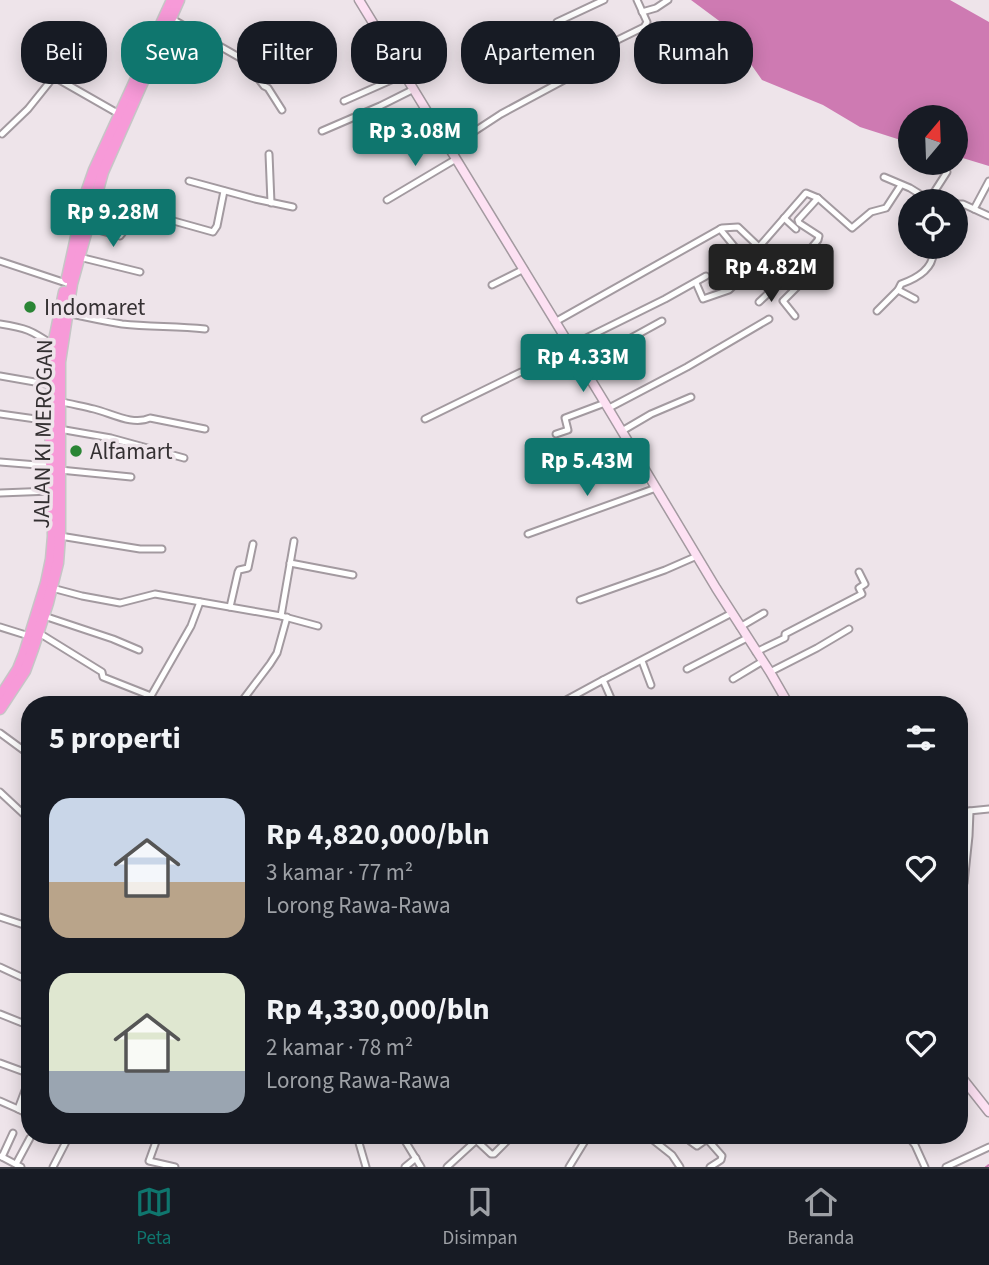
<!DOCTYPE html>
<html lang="id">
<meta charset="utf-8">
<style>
:root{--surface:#171b24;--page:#20242c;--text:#f1f3f6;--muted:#9ea1a6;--line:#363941;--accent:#0f766e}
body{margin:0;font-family:"Source Sans 3",sans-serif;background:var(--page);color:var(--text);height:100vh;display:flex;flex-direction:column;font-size:26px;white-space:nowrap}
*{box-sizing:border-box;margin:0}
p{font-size:23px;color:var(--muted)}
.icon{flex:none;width:38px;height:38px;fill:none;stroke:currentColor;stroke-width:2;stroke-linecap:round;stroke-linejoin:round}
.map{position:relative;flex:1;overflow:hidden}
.panel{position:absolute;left:21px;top:696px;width:947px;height:448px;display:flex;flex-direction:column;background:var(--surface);border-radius:28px;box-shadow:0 4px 18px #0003}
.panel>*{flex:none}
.guide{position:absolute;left:21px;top:21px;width:948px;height:63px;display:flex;gap:14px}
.needle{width:46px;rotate:19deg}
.fabs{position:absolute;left:898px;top:105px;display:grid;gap:14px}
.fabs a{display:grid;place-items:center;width:70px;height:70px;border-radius:50%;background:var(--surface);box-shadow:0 4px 18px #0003;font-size:35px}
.price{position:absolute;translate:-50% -60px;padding:0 16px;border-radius:7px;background:var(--accent);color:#fff;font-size:23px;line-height:46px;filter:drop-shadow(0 2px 4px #0008)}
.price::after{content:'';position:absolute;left:50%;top:42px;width:21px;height:16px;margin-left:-10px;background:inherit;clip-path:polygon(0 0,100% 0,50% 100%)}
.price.current{background:#222;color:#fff}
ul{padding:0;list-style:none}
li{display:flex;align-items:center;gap:21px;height:175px;padding:0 28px}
li span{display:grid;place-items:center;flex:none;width:196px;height:140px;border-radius:21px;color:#555}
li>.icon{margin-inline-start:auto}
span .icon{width:84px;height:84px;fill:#fffc;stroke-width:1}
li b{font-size:30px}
h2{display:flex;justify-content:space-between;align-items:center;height:84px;padding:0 28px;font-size:30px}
.chip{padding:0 24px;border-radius:28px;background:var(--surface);box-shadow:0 4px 18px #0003;font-size:24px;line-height:63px}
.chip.current{background:var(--accent);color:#fff}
.tabs{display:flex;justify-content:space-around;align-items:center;height:98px;border-top:2px solid var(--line);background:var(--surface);font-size:19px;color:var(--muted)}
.tabs a{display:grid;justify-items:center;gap:4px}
.tabs .current{color:var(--accent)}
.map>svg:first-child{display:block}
</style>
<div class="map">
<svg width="989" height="1167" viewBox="0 0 989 1167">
<rect width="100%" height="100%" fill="#eee4ea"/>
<!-- water -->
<polygon fill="#ce7ab2" points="691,0 950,0 989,22 989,166 956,156 956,117 910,117 910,143 860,127 823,105 762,80 722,23"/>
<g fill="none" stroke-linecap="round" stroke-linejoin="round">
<!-- stream -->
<polyline stroke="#ce7ab2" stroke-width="2" points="986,1167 989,1165"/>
<defs>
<g id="street">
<polyline points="642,12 656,8 668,0"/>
<polyline points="172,19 244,60 264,86 268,88 282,110"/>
<polyline points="557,22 604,0"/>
<polyline points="164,36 197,52"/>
<polyline points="392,53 430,30"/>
<polyline points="344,101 405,74"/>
<polyline points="322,131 380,106 414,89"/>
<polyline points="2,134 28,109 52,79 56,78 119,114"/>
<polyline points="449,148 501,114 592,65 593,62 589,55 591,53 644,27 647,22 637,0"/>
<polyline points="269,154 271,203"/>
<polyline points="884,177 910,188 931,201"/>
<polyline points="189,181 255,199 293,207"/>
<polyline points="95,199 213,232 217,226 224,191"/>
<polyline points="387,200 456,159"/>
<polyline points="929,200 947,172"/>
<polyline points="956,204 963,204 989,216"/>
<polyline points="974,209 989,181"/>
<polyline points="784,218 796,229"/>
<polyline points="87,227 120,236 127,227"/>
<polyline points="720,229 738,251"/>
<polyline points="759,247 769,257"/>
<polyline points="79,257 140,272"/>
<polyline points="0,261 66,283"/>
<polyline points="744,261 770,291"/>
<polyline points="789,274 799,283 799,285 783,301 795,316"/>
<polyline points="696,283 703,299 729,290 751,269"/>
<polyline points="492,285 524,269"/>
<polyline points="898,290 915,299"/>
<polyline points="759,302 789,274 818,240 819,236 799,223 798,220 818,198"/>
<path d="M877,311L898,290L901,284C918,278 936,267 933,247"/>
<path d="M67,313C85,317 104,321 122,324C150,327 177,326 205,329"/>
<polyline points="555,322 722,228 738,227 759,247 806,193 818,198 852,228 871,212 886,208 901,185"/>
<path d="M0,324C26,328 31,330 53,345"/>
<polyline points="570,346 665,299 706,276"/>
<polyline points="582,365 662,321"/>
<polyline points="587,375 623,351 620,343"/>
<polyline points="0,376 52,385"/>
<path d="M59,401C70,404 82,406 94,409C111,413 133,426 150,418L205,429"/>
<polyline points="609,408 687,367 769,319"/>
<polyline points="0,414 50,421"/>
<polyline points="425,419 521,372 527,374 573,353"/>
<polyline points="59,429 111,438 184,458"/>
<polyline points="622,431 651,414 691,397"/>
<polyline points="556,434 568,430 565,418 605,403"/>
<polyline points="0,462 50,466"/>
<polyline points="60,470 131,477"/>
<polyline points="0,493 51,491"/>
<polyline points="528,534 656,488"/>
<polyline points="60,536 140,549 162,549"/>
<polyline points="290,563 353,575"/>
<polyline points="52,588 82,596 120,603 155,594 281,616 318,626"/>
<polyline points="580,600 665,570 697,556"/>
<polyline points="230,607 238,572 239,570 248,568 253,544"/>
<polyline points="44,616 113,639 139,650"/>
<polyline points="281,616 294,541"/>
<polyline points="0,627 29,636"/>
<polyline points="740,627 764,613"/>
<polyline points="39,633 102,672 103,677 151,696 191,626 200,602"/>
<polyline points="756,652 785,638 785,634 862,594 859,588 865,584 859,572"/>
<polyline points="642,661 651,685"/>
<polyline points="687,669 747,638"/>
<polyline points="770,672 817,648 849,629"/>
<polyline points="733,679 763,661"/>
<polyline points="169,702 177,705"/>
<polyline points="239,705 270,664 277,653 287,617"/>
<polyline points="557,705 603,680"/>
<polyline points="614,705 603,680 732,613"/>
<polyline points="0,733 30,755"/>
<polyline points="0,792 30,820"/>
<polyline points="959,812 989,809"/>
<polyline points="964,883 969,836 970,811"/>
<polyline points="0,917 30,927"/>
<polyline points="0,967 30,981"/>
<polyline points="0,1014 30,1026"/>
<polyline points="0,1063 30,1074"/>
<polyline points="30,1077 18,1109 30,1115"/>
<polyline points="0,1101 18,1109"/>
<polyline points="158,1136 149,1161 175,1167"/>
<polyline points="357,1136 366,1167"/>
<polyline points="402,1136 421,1167"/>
<polyline points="648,1136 672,1155 680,1167"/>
<polyline points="908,1136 915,1145 925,1167"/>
<polyline points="476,1140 491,1154 494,1154 512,1136"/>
<polyline points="690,1141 697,1146 707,1139 722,1156 721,1160 710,1167"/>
<polyline points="0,1156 21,1167"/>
<polyline points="2,1157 13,1133"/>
<polyline points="16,1164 30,1138"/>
<polyline points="53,1167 69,1136"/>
<polyline points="405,1167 416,1158"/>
<polyline points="447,1167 481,1136"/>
<polyline points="569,1167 588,1136"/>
<polyline points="946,1167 989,1147"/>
</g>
<g id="secondary">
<polyline points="359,0 605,403 716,588 770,672 789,705"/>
<polyline points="959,1074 989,1112"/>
</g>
<g id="highway">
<polyline points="67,278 85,196 94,170 172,0"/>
<polyline points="0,697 18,669 24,654 46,583 51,559 53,536 50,421 53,345 64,292"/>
<polyline points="0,709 25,671 33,649 48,603 58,563 60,536 60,362 72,284 103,172 179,0"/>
</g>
</defs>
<!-- street casing -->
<use href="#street" stroke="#a39aa0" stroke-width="9"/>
<!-- secondary casing -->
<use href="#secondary" stroke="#a39aa0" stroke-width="11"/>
<!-- highway casing -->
<use href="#highway" stroke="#c6c5c6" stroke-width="13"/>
<!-- street -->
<use href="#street" stroke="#fff" stroke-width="5"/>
<!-- secondary -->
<use href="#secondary" stroke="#fde1f3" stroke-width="8"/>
<!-- highway -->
<use href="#highway" stroke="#f79ad8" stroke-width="10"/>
</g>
<!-- markers -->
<g fill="#2a8535" stroke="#eee4ea" stroke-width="2.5">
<circle cx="30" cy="307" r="7"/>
<circle cx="76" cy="451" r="7"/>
</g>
<g text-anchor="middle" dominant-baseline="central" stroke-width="7" stroke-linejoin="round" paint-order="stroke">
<!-- poi labels -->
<g font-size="23" fill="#343032" stroke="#eee4ea" text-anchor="start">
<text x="44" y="307">Indomaret</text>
<text x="90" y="451">Alfamart</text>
</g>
<!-- street labels -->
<g font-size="23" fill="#343032" stroke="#eee4ea">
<text transform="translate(43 434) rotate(-89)">JALAN KI MEROGAN</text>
</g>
</g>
</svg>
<div class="fabs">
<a><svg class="needle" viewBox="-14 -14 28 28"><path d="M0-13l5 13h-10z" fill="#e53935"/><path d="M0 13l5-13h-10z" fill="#9ea1a6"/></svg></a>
<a><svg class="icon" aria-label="locate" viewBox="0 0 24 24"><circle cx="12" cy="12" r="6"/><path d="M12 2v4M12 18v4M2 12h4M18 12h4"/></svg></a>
</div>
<b class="price" style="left:415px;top:168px">Rp 3.08M</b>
<b class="price" style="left:113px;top:249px">Rp 9.28M</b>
<b class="price current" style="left:771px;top:304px">Rp 4.82M</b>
<b class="price" style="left:583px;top:394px">Rp 4.33M</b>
<b class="price" style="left:587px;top:498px">Rp 5.43M</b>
<div class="guide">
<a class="chip">Beli</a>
<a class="chip current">Sewa</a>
<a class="chip">Filter</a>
<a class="chip">Baru</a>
<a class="chip">Apartemen</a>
<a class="chip">Rumah</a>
</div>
<section class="panel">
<h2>5 properti<svg class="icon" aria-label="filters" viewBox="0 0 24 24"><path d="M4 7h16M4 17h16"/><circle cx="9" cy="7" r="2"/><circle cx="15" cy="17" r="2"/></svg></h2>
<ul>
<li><span style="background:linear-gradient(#c9d6e8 60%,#b9a48a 0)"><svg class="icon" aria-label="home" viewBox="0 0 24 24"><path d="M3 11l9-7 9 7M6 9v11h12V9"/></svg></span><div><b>Rp 4,820,000/bln</b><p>3 kamar · 77 m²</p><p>Lorong Rawa-Rawa</p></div><svg class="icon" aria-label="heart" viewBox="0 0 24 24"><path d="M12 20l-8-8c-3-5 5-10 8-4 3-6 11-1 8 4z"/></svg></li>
<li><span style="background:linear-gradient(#dfe7d0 70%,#9aa5b1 0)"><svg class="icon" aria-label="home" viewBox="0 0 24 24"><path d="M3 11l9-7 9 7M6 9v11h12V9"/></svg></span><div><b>Rp 4,330,000/bln</b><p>2 kamar · 78 m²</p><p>Lorong Rawa-Rawa</p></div><svg class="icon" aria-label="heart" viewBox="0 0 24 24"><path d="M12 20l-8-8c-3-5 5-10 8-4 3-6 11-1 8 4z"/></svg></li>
</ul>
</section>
</div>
<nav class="tabs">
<a class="current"><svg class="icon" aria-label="map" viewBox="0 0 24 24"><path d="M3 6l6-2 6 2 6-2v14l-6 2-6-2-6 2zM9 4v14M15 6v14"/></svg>Peta</a>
<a><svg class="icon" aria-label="saved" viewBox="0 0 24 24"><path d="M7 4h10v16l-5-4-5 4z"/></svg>Disimpan</a>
<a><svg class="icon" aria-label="home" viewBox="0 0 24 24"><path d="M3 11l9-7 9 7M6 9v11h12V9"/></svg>Beranda</a>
</nav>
